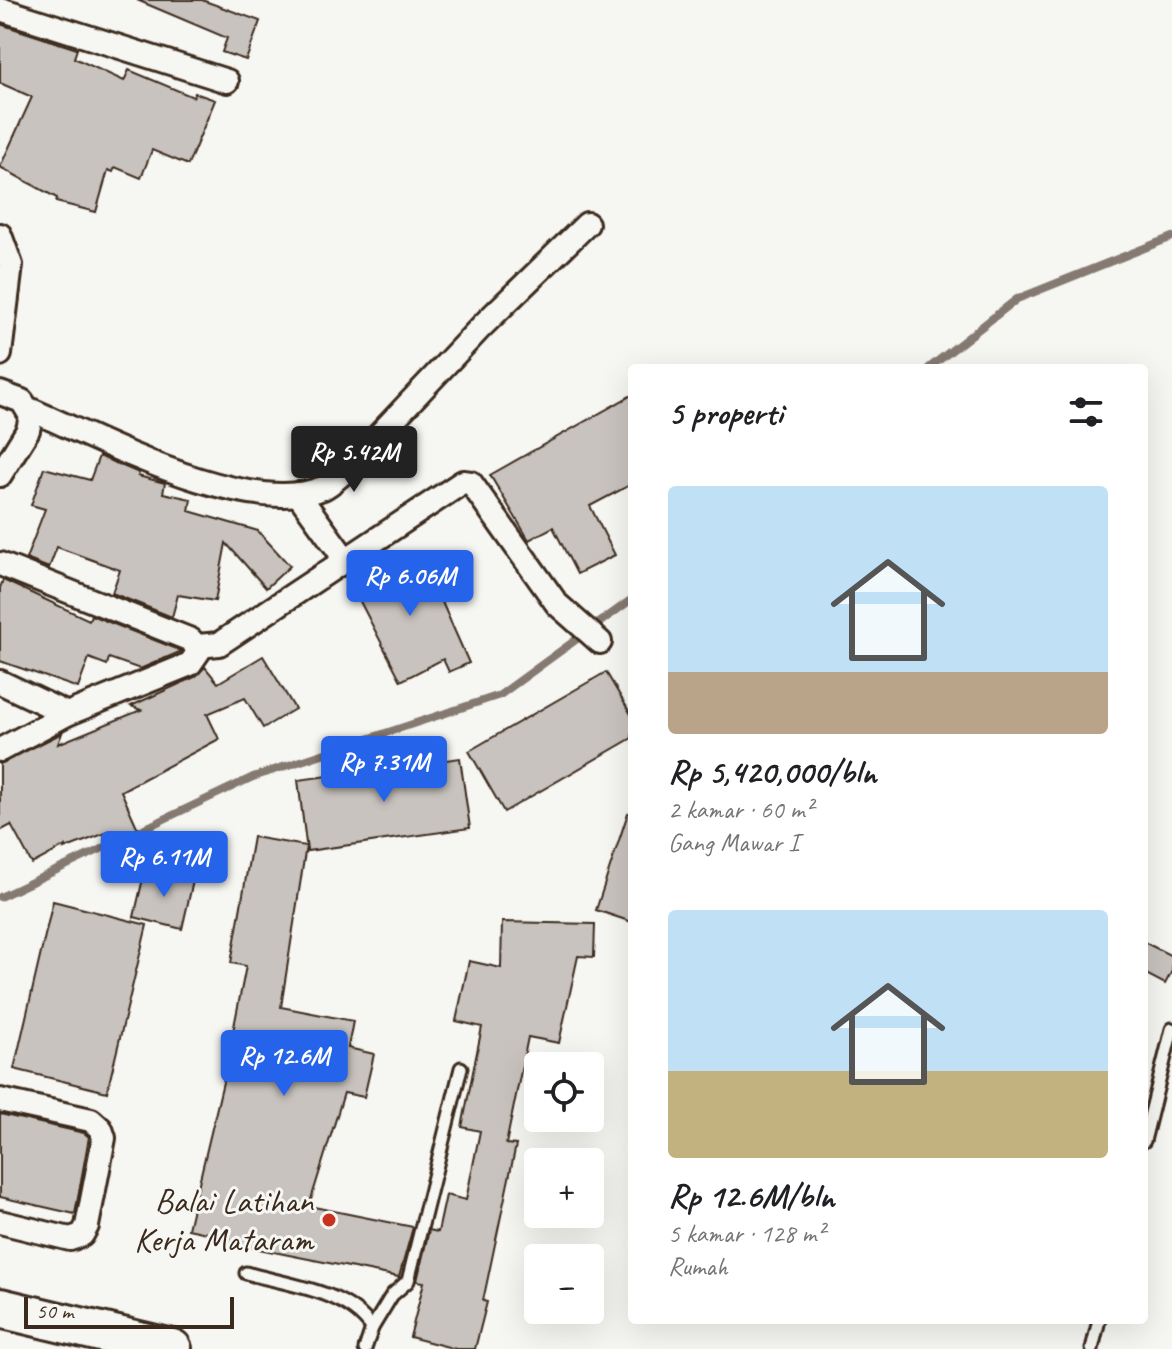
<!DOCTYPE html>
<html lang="id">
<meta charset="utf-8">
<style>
:root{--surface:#fff;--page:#f2f2f2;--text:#202124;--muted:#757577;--accent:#2563eb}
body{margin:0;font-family:Caveat,sans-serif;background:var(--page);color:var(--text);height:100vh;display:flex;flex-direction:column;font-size:30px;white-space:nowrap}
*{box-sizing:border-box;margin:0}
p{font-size:26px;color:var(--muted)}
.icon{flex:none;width:44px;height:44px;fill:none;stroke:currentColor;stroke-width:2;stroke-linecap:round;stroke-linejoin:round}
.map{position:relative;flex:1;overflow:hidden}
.side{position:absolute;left:628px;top:364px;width:520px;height:960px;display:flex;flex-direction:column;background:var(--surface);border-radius:8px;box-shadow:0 8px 32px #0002}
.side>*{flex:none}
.buttons{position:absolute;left:524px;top:1052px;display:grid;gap:16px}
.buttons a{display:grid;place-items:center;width:80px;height:80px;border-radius:8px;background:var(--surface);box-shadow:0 8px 32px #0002;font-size:40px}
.scale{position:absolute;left:24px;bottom:20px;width:210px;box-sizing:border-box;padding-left:8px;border:4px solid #3b2a1e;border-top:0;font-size:22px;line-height:28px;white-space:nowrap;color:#3b2a1e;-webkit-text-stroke:6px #f6f6f2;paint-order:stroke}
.price{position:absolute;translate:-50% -68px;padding:0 18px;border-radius:8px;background:var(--accent);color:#fff;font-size:26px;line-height:52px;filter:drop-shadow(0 2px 4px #0008)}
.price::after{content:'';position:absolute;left:50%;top:48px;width:24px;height:18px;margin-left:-12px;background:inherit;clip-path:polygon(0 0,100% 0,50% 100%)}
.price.selected{background:#222;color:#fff}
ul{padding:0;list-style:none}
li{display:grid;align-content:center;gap:16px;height:424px;padding:0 40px}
li span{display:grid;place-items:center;height:248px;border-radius:8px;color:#555}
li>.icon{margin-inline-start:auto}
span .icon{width:144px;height:144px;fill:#fffc;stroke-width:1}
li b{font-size:34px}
h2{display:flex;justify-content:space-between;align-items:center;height:96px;padding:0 40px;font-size:34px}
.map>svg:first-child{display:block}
</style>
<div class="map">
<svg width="1172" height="1349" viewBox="0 0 1172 1349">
<rect width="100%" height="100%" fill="#f6f6f2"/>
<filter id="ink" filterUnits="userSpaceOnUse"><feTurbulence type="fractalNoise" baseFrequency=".0125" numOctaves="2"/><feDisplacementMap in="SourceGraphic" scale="16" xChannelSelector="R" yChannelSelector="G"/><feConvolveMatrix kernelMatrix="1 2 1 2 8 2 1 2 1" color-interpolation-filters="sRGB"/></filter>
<g filter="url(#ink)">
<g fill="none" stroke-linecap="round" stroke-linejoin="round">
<!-- stream -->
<g stroke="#857a71" stroke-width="8">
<polyline points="929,368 1017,299 1172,237"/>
<polyline points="0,897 253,777 500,695 632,599"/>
</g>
</g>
<!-- building -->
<g fill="#c8c3be" stroke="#3b2a1e" stroke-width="2">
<polygon points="137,0 202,0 260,21 246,60 222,52 227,38"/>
<polygon points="0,24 77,49 74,58 124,81 129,70 193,97 195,93 215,100 188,165 152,150 141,178 115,167 113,172 108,170 96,212 56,202 57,198 0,167 32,97 0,83"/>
<polygon points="632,395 632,484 590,506 615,555 577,574 553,527 529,540 490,475"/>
<polygon points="99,456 139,473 138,476 165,483 163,493 191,499 189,511 258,531 290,566 266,588 226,543 215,601 178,595 172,617 112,593 120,570 57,547 49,568 26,559 45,509 31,505 44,468 90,480"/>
<polygon points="422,557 469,663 449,672 443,659 401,681 350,582 384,565 388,572"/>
<polygon points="3,580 89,620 91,615 182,651 140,669 109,658 107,665 89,658 78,688 0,661 0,588"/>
<polygon points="263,656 295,709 263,728 245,698 207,714 219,739 121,791 138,829 114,839 111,831 64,849 65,846 32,864 11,825 0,831 0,764 62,733 58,744 141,710 131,706 195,677 205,667 218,683"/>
<polygon points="606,672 632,716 632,738 504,812 469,751"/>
<polygon points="460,758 470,828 307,851 298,780"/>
<polygon points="628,813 632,814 632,922 596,910"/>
<polygon points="253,837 306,846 281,1007 353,1021 348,1048 374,1054 364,1097 344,1093 309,1206 413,1227 399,1277 229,1243 230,1238 188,1229 223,1082 246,966 231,963"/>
<polygon points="145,870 193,881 182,929 134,917"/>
<polygon points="53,901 147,925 107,1092 14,1069"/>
<polygon points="502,922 595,924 594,957 578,956 559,1043 528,1037 506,1144 516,1145 483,1301 487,1302 475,1349 456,1349 410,1337 424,1282 417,1281 429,1230 438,1232 446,1195 466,1200 480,1131 462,1127 482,1027 456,1021 469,961 501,968"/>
<polygon points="1144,942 1172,956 1172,971 1165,984 1144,973"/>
<polygon points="0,1114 84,1133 89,1137 75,1214 0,1197"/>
</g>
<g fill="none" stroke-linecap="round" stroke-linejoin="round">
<defs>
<g id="service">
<polyline points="1144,1141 1172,1029"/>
<path d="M246,1273C288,1285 346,1290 372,1328L365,1349"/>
<polyline points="372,1328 392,1295 408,1281 461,1068"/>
<polyline points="1092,1349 1099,1320"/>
</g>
<g id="minor">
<polyline points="0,9 227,81"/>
<polyline points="0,235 11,265 0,354"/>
<polyline points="0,393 22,401 31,416 28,430 0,475"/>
<path d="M29,409C99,439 248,519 323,488C330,485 337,478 343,473L482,326L587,224"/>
<polyline points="298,494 345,559"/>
<polyline points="0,564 191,640 199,651 190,664 67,714 0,750"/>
<polyline points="198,646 219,644 463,482 471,483 557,604 600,642"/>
<polyline points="0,682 67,714"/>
<polyline points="0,1100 91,1120 101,1129 104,1138 87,1226 82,1235 70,1239 0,1222"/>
</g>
<polyline id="trunk" points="0,1308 172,1349"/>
</defs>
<!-- service casing -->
<use href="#service" stroke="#3b2a1e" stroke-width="17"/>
<!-- minor casing -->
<use href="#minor" stroke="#3b2a1e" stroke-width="28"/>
<!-- trunk casing -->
<use href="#trunk" stroke="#3b2a1e" stroke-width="44"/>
<!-- service -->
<use href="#service" stroke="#f6f6f2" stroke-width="11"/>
<!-- minor -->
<use href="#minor" stroke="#f6f6f2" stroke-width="22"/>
<!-- trunk -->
<use href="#trunk" stroke="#f6f6f2" stroke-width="38"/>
</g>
</g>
<!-- markers -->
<circle fill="#c8321e" stroke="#f6f6f2" stroke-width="3" cx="329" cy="1220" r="8"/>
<g text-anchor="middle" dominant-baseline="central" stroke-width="6" stroke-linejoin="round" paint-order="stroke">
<!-- poi labels -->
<g font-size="34" fill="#3b2a1e" stroke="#f6f6f2" text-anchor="end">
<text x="313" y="1200">Balai Latihan<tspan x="313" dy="39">Kerja Mataram</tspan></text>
</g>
</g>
</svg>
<div class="buttons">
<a><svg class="icon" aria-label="locate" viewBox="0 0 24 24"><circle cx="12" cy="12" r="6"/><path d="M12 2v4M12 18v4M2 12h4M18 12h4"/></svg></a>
<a>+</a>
<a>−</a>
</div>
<div class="scale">50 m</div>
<b class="price selected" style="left:354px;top:494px">Rp 5.42M</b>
<b class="price" style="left:410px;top:618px">Rp 6.06M</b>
<b class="price" style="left:384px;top:804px">Rp 7.31M</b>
<b class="price" style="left:164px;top:899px">Rp 6.11M</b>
<b class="price" style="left:284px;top:1098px">Rp 12.6M</b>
<section class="side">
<h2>5 properti<svg class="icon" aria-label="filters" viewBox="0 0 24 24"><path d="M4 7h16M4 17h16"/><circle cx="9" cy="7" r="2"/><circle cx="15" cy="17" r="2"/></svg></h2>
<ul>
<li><span style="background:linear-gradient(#bfe0f5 75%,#b9a48a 0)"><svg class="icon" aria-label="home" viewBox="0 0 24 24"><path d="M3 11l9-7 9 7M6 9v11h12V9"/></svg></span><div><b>Rp 5,420,000/bln</b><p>2 kamar · 60 m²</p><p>Gang Mawar I</p></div></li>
<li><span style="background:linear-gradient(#bfe0f5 65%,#c2b280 0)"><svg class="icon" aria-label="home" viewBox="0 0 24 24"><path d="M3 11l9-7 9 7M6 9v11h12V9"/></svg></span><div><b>Rp 12.6M/bln</b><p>5 kamar · 128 m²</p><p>Rumah</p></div></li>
</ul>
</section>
</div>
